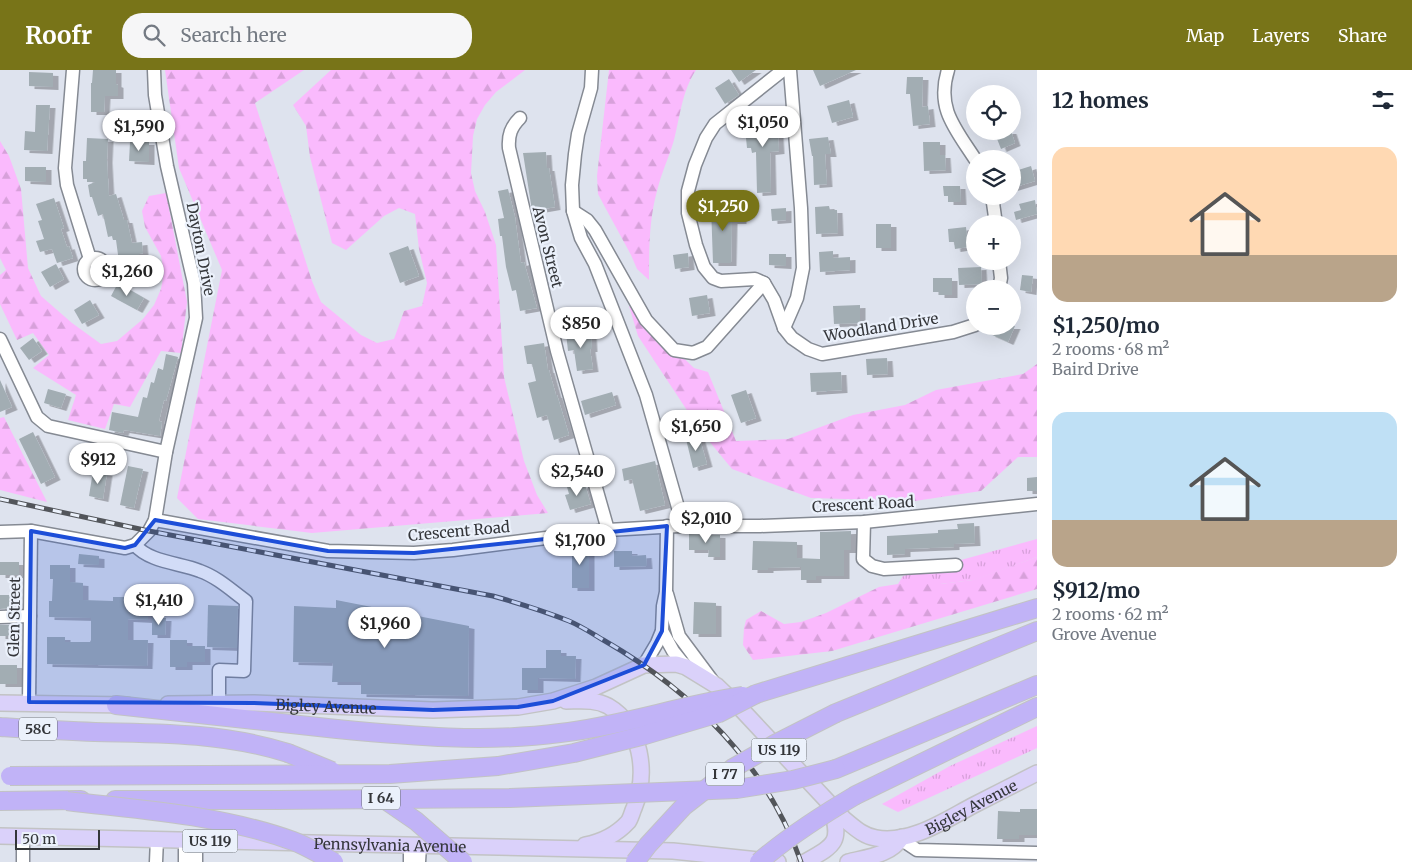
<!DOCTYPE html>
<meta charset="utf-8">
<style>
:root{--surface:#fff;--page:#f6f6f7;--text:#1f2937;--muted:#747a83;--accent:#787418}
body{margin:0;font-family:Merriweather,serif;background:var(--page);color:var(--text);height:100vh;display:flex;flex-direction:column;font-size:19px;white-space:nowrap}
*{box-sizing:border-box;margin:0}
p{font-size:16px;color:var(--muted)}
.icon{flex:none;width:28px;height:28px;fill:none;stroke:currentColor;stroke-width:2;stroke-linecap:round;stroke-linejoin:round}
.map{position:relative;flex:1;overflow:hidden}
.panel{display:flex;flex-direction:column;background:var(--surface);width:375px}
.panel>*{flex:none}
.tools{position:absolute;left:966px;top:15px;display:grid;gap:10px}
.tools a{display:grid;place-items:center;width:55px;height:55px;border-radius:50%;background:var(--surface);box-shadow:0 5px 20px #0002;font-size:25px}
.scale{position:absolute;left:15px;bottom:12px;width:85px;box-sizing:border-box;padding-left:5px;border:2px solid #34363a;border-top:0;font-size:14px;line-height:18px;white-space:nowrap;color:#34363a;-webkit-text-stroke:4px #ebf1fb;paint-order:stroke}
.price{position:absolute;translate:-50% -42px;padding:0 11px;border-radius:18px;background:#fff;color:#222;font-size:16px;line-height:32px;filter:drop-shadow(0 1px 2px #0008)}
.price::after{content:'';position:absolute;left:50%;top:30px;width:15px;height:11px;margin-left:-8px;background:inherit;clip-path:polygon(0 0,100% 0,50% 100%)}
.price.selected{background:var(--accent);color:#fff}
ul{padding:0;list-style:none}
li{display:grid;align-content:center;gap:10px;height:265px;padding:0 15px}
li span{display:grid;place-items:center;height:155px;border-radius:15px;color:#555}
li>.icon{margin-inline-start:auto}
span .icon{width:90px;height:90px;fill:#fffc;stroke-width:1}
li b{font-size:21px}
h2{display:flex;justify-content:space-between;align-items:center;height:60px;padding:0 15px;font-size:21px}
header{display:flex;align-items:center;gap:30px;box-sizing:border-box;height:70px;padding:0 25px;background:var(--accent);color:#fff}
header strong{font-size:24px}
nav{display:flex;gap:28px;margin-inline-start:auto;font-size:18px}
.search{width:350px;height:45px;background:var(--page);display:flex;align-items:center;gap:12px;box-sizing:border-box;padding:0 18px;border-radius:20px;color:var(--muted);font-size:19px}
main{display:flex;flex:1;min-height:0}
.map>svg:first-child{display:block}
</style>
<header>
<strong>Roofr</strong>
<div class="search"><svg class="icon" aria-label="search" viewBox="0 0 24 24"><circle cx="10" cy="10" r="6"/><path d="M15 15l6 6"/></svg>Search here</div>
<nav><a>Map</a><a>Layers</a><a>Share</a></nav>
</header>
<main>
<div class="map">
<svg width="1037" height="792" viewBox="0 0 1037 792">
<defs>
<pattern id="grass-tufts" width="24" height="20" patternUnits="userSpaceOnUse" patternTransform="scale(1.25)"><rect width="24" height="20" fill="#fabafd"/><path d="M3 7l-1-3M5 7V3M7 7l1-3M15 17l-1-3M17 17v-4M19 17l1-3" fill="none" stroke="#d7a0da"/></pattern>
<pattern id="forest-firs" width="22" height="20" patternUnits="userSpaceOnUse" patternTransform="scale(1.25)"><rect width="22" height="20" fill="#fabafd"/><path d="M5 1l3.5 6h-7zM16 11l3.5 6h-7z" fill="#d7a0da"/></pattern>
<filter id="shadow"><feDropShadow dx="5.5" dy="3" stdDeviation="0" flood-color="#0004"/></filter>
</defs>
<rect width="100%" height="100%" fill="#dee3ee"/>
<!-- grass -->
<g fill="url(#grass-tufts)">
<polygon points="1037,469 1037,487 974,510 940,514 898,514 903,506"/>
<polygon points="1037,656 1037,678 898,742 882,734 950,696"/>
</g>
<!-- forest -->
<g fill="url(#forest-firs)">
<polygon points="165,0 304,0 255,33 312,211 321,232 361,265 377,273 394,269 404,241 422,236 427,213 419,179 415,144 399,138 384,146 346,180 332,173 310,87 306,56 293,35 331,0 525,0 496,22 485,35 477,49 473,66 471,103 475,121 485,142 496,175 504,307 524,391 537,425 548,443 312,463 198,449 177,428 222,200 179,98"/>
<path d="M609,0H696C682,21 680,47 674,70C669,87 661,104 657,121C649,150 649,180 649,210L637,199L631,185L606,139L598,124L597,106Z"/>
<polygon points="0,71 9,86 21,119 28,198 41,226 72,253 101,274 117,271 143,249 154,235 161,219 164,202 161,186 145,157 142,141 149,126 166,123 187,232 181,283 161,281 130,337 114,334 105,359 68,350 76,325 33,298 49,285 33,263 17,270 0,234 0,205 6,200 0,188"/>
<polygon points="629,236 694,298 708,302 736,371 788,369 853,345 905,335 936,320 1023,304 1037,294 1037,387 1018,387 981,421 915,431 811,428 732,399 700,360 638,266"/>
<polygon points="4,347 47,432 0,420 0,348"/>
<polygon points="1037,487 1037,519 832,581 753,590 743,575 744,558 746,550 761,541 784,554 801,552 826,543 879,517 898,514 940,514 973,510"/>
</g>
<!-- building -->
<g fill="#a2adb3" filter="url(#shadow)">
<polygon points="93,0 116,0 116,14 118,15 118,26 105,26 104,42 91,42 91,13 92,13"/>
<polygon points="731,0 756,0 739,12"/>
<polygon points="813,0 856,0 820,16"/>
<polygon points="29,2 53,3 53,17 29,16"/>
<polygon points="907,7 923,7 922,37 928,36 930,54 913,56 910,24 906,24"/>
<polygon points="729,9 739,25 725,34 715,18"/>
<polygon points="849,30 853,47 832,53 827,36"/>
<polygon points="36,35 50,35 47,81 24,80 25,61 35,62"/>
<polygon points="777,45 779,81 770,82 771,122 757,123 756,82 752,83 751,78 747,78 746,68 749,68 748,48"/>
<polygon points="994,61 1011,61 1015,73 1001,79"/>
<polygon points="828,67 831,84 825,84 827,114 814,115 813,86 812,86 809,69"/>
<polygon points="87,68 108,69 107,90 109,126 116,124 124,150 127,150 132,173 142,172 143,183 139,184 139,187 134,187 134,205 116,204 116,192 119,192 116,170 113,170 112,166 108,167 103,144 98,146 92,127 90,127 88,115 95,112 87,112 87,109 83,109 83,91 86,91"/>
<polygon points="130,72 149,72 149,92 129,91"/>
<polygon points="923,72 940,72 940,85 945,85 946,100 924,101"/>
<polygon points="546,82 547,98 549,98 555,137 532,141 523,83"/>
<polygon points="1031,96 1035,111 1012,118 1012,102"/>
<polygon points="25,97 46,97 46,112 25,111"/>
<polygon points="943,116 960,116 961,132 948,132 948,126 944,126"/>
<polygon points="508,119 515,147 521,193 524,192 537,238 520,241 516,220 512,221 506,197 502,166 500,166 498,149 504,148 498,121"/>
<polygon points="54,128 64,158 61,159 67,177 69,176 73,188 57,193 52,179 40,182 36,171 44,169 38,151 42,150 36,134"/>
<polygon points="1035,130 1037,144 1016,150 1014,142 1021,140 1019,134"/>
<polygon points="737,135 737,142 741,142 741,151 732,151 731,193 713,193 711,136"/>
<polygon points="829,136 830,140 837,140 838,163 816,164 815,137"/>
<polygon points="786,138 786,150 772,151 771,139"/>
<rect x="876" y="154" width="15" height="24"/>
<polygon points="966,157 968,177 955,179 954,172 949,172 948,159"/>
<polygon points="408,176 419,206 400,213 389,183"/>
<polygon points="833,181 833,188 850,187 850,200 820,202 819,182"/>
<polygon points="688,183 689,197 675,199 673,185"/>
<polygon points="769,184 786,184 786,196 769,195"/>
<polygon points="56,194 64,209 50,217 41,202"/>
<polygon points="981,197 982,214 959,215 958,198"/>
<polygon points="1022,205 1033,206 1031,222 1020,220"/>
<polygon points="933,208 952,208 952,225 939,225 939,222 933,222"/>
<polygon points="118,213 144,228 137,240 111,226"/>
<polygon points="707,225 710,243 692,246 689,228"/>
<polygon points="90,230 99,245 82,254 74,240"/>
<polygon points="860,235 860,253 834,254 833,236"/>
<polygon points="994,256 1015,256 1008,272 990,264"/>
<polygon points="591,261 592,279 590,279 593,299 577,301 574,280 568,281 566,263"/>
<polygon points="33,268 42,281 29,290 20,278"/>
<polygon points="544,273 548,300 549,300 556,325 557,325 569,365 554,370 547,345 537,348 528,313 536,311 532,294 527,294 524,276"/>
<polygon points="166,284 178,287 166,331 164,330 159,351 162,352 160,366 124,360 123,363 109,360 112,342 138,347 143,327 147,328 151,312 154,313 158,298 163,300"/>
<polygon points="887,288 888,304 867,305 866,289"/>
<polygon points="841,302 842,320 811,322 810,303"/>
<polygon points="0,310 12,337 0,342"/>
<polygon points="48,319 66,324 61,338 44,333"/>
<polygon points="746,320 756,348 741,353 731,325"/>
<polygon points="612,322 616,335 585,345 581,331"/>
<polygon points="33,362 55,407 41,414 19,369"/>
<polygon points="699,366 707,394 693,398 686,369"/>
<polygon points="655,391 665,435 640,441 632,409 624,411 622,399"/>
<polygon points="128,396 143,399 134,438 120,435"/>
<polygon points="93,401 107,403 103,429 89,426"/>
<polygon points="1037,407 1037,421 1027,421 1027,408"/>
<polygon points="575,414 576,416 585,415 591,434 570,440 565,425 569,424 567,417"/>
<polygon points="974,453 975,473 954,474 954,477 905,479 905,484 887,485 887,466 938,463 938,460 958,459 957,454"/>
<polygon points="851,461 851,480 844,480 844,506 816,506 816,510 801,510 801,497 768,498 768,500 752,500 753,471 797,472 797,488 820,489 820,462"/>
<polygon points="689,464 720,465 720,487 708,487 709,480 689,480"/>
<rect x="572" y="474" width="17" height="44"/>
<polygon points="614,481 632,481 632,486 646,485 647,496 614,497"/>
<polygon points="79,484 99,486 99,495 78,494"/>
<rect x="0" y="492" width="19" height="13"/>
<polygon points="50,495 70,495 70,512 83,513 83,530 113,531 113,527 124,527 125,539 148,539 148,550 128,549 128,570 148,570 147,596 47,594 47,567 65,567 65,572 90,572 91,570 91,548 49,547 49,531 52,531 53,509 50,509"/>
<polygon points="0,525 15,525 15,538 0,539"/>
<polygon points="336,530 469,556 468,626 361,624 361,612 332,612 333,593 293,592 294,536 336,538"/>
<polygon points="694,532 716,533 716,564 693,564"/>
<polygon points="208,535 238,536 237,578 207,577"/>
<polygon points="152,548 166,548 165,565 152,565"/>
<rect x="0" y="555" width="12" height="11"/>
<polygon points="170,570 187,570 187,576 205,576 205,592 187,592 187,597 170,597"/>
<polygon points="546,580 561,580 561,586 576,586 575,609 538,608 538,620 522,620 522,598 546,598"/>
<rect x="0" y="595" width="17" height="19"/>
<polygon points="1020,739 1037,739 1037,765 1019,765 1019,769 997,769 998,741 1020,742"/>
</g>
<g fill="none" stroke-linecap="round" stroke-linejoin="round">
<defs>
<g id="minor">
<polyline points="73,0 65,98 67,115 90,189"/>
<polyline points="592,0 591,18 578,64 575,84 572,115 573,141 581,168 595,194 646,325 679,441 679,456"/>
<path d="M948,0C936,38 955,58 975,89"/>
<path d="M520,48C511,57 508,65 509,78L557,281L608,460"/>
<polyline points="992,126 996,154"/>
<polyline points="573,141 587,150 595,160 646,250 674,280 693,283 707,277 764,213 774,230 784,258 792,268 808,279 822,284 953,262 975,255"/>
<circle cx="95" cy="199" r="11"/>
<polyline points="764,213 755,209 721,211 713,208 704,197 696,175 688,143 688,121 695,95 706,68 715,54 783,0"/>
<polyline points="999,219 1001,208 999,191"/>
<polyline points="784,258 797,228 803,198 801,138 790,0"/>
<polyline points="0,269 37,347 48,356 166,382"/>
<polyline points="155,450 328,481 414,483 453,480 608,460 679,456 760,456 864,452 1037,434"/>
<polyline points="864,452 863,489 872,496 884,499 956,495"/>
<polyline points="0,462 31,461 125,478 135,475"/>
<polyline points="135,475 149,461 155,450 166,382 196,248 194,213 167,96 155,25 154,0"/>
<path d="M135,475C149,492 180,493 200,501C217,507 231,520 246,531L244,601L219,600V634"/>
<polyline points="667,524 679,566 714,613"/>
<polyline points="0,547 30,546"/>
<polyline points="662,561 673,581 686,597"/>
<polyline points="644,595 657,573 662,561 663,536 666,522 667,456"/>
<polyline points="29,632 31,461"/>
<polyline points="902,767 905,772 917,780 1037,783"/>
<polyline points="23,792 23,766"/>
<polyline points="156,792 157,769"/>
<polyline points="185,792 185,770"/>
<polyline points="196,792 196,770"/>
<polyline points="410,792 410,776"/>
<polyline points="419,792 420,776"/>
</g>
<g id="major">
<path d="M566,631C580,631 595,629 608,636C642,656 648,704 634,738C632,742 631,748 628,752C616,765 601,772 585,775"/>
<polyline points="0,633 127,635"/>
<path id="s1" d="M168,634L254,633L433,640L518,637L553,631L596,617L644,595L676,594L686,597L717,616L742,640L844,749C854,757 863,766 876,768C910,774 944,751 972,736C994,725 1015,714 1037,703"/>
<path id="s2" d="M0,766L673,781L778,792"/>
<path d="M805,792C837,774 841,772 831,737"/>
<path d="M848,792C868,787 891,785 902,767"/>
</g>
<g id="highway">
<polyline points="756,624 1037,538"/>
<polyline points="116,635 337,659"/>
<polyline points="836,643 1037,561"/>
<path d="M0,657C32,659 63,661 95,662C160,663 225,663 288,683"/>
<polyline points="836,699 1037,615"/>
<polyline points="856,725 1037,637"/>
<polyline points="115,730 277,730"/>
<polyline points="0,731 81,730"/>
</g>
</defs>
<!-- minor casing -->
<use href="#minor" stroke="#858a93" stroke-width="15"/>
<!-- major casing -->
<use href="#major" stroke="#c2c3c4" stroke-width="18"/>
<!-- highway casing -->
<use href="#highway" stroke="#c2c3c4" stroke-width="20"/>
<!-- minor -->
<use href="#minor" stroke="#fff" stroke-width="12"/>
<!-- major -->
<use href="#major" stroke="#dad1fa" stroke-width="15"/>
<!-- highway -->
<use href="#highway" stroke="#c1b3f7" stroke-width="18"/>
<defs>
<path id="rail" d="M0,429L149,461L493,526C518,533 544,541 569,551C581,556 593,564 605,571C692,621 768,696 801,792"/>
</defs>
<!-- rail casing -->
<use href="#rail" stroke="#52555a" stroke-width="5"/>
<!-- rail -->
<use href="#rail" stroke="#ebf1fb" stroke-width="3" stroke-dasharray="9" stroke-linecap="butt"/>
<defs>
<g id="highway-bridge">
<path d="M337,659C411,666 485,673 560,663C622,656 681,635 743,626"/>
<polyline points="288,683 332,701"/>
<polyline points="10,706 390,704 498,696 574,683 645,665 719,643 756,624"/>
<polyline points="381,727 416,751 463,792"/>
<polyline points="277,730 510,728 737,719 793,710 836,699"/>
<path d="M67,731C141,740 222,745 293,771C307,776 321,785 334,792"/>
<polyline points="635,792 648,775 684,736 733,698 775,674 836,643"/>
<path d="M759,792C789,766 822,745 856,725"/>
</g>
</defs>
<!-- highway-bridge casing -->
<use href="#highway-bridge" stroke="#c2c3c4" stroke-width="20" stroke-linecap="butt"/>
<!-- highway-bridge -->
<use href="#highway-bridge" stroke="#c1b3f7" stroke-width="18"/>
</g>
<!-- marked area -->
<path fill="#1d4ed8" fill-opacity="0.2" stroke="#1d4ed8" stroke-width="4" stroke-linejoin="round" d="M155,450L328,481L414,483L667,456L662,561L644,595L553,631L518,637L433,640L254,633L29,632L31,461L125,478L135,475Z"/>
<g text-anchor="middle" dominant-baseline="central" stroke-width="4.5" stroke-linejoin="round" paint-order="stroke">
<!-- shield labels -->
<g fill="#ebf1fb" stroke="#6b6e74" stroke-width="1">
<rect x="19" y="647.5" width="38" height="23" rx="4"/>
<rect x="751.5" y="668.5" width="55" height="23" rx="4"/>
<rect x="706" y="692.5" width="38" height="23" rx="4"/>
<rect x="362" y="716.5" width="38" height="23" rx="4"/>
<rect x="182.5" y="759.5" width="55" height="23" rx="4"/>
</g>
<g font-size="14" font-weight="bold" fill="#34363a">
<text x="38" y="659">58C</text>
<text x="779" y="680">US 119</text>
<text x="725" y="704">I 77</text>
<text x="381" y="728">I 64</text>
<text x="210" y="771">US 119</text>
</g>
<!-- street labels -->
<g font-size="15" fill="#34363a" stroke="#ebf1fb">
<text transform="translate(548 177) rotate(76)">Avon Street</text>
<text transform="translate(201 179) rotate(79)">Dayton Drive</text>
<text transform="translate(881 257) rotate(-9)">Woodland Drive</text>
<text transform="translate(863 434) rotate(-3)">Crescent Road</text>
<text transform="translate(459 461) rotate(-5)">Crescent Road</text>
<text transform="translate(14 547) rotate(-89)">Glen Street</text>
<text stroke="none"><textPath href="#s1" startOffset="158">Bigley Avenue</textPath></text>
<text stroke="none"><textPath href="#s1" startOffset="886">Bigley Avenue</textPath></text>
<text stroke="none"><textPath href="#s2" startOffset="390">Pennsylvania Avenue</textPath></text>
</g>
</g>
</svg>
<div class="tools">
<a><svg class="icon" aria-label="locate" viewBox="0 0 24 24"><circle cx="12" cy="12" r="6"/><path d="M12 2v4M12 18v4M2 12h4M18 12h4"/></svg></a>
<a><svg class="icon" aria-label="layers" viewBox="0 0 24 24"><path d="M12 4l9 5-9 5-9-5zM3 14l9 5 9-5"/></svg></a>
<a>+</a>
<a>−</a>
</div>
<div class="scale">50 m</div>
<b class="price" style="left:763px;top:78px">$1,050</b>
<b class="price" style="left:139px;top:82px">$1,590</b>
<b class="price selected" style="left:723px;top:162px">$1,250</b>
<b class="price" style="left:127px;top:227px">$1,260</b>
<b class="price" style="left:581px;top:279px">$850</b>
<b class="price" style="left:696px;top:382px">$1,650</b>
<b class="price" style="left:98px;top:415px">$912</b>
<b class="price" style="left:577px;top:427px">$2,540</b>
<b class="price" style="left:706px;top:474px">$2,010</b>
<b class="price" style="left:580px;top:496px">$1,700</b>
<b class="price" style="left:159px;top:556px">$1,410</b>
<b class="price" style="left:385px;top:579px">$1,960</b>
</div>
<section class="panel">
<h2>12 homes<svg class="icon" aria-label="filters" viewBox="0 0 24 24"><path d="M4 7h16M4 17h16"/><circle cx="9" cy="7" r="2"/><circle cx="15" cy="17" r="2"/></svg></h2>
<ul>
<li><span style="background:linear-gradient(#ffd9b3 70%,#b9a48a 0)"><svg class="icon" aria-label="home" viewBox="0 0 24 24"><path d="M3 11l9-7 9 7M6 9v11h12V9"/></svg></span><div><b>$1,250/mo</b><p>2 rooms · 68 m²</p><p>Baird Drive</p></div></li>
<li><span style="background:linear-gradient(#bfe0f5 70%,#b9a48a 0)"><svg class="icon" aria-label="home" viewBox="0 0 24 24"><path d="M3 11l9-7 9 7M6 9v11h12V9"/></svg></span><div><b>$912/mo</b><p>2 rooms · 62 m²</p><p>Grove Avenue</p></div></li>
</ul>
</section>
</main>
